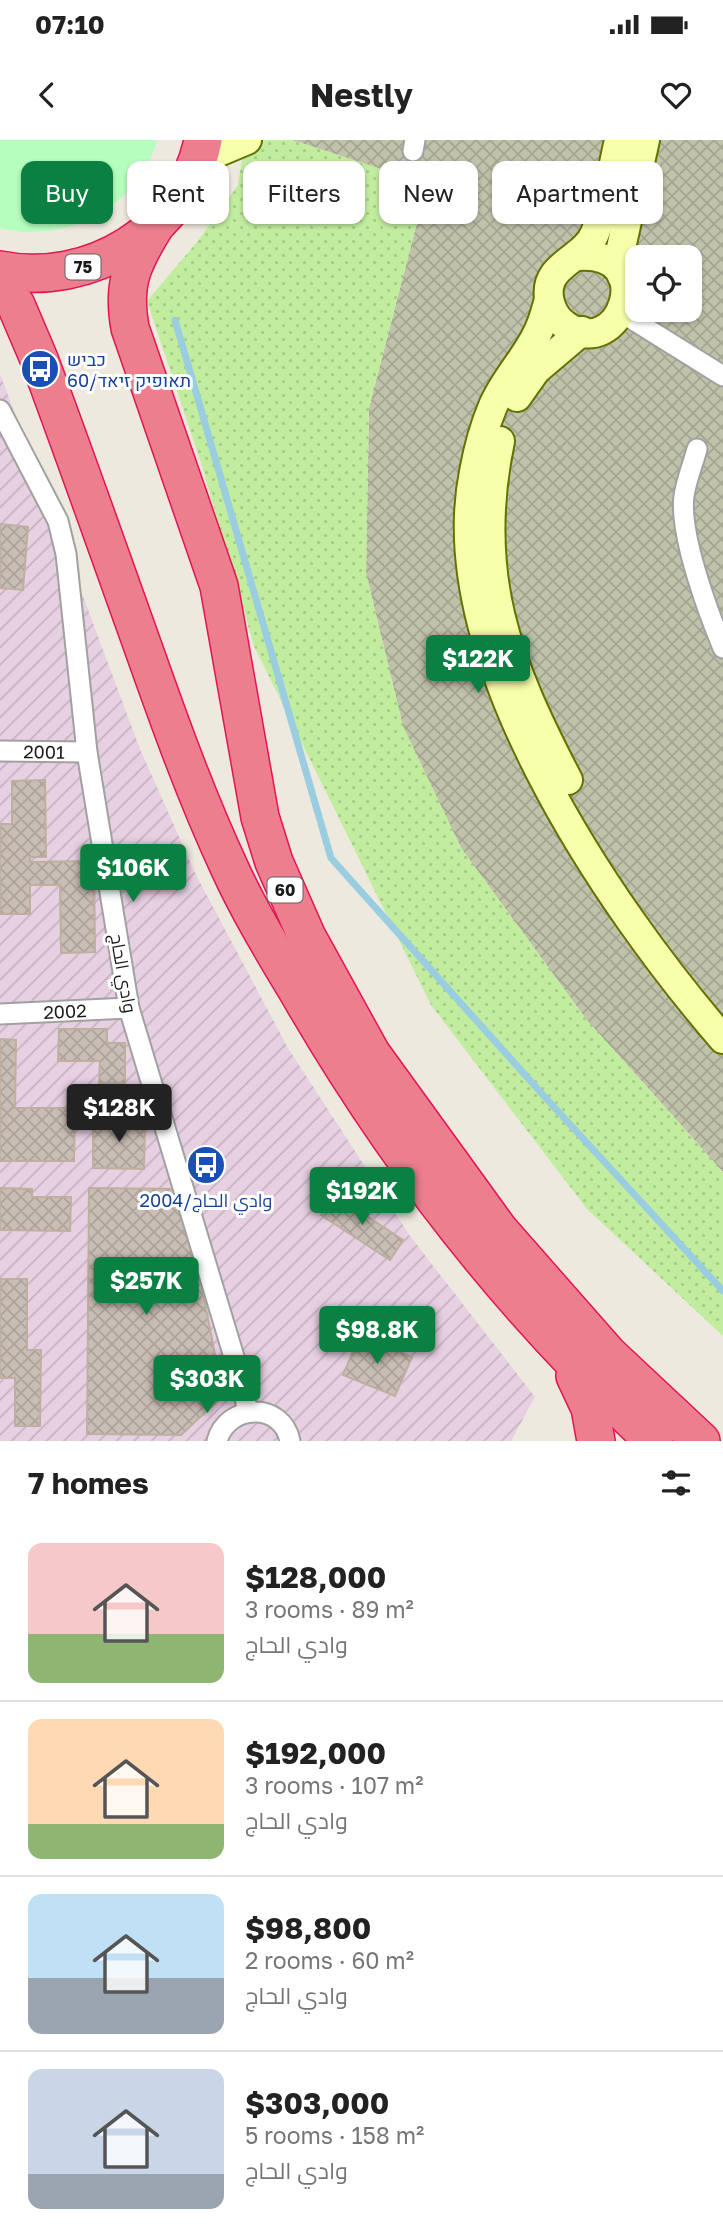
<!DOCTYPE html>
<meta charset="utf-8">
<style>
:root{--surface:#fff;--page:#f6f6f6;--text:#222;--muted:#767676;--line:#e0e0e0;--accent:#0b8043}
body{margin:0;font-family:"Golos Text",Cairo,Heebo,sans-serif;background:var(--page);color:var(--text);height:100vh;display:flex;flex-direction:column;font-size:26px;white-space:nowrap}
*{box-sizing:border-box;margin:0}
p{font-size:23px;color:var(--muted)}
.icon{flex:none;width:38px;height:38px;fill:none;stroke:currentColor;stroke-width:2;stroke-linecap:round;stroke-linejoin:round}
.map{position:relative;height:1301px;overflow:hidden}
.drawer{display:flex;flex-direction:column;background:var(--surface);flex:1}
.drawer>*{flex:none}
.hud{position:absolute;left:21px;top:21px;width:682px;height:63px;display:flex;gap:14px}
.fabs{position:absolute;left:625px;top:105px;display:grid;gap:14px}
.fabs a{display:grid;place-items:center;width:77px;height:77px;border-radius:14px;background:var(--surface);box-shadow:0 2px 5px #0004;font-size:35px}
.price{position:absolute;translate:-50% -60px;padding:0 16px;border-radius:7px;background:var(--accent);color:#fff;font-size:23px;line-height:46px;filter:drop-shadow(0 2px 4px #0008)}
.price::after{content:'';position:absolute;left:50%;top:42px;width:21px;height:16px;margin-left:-10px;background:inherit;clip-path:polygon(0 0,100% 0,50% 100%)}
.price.on{background:#222;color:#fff}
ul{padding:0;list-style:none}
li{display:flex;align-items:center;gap:21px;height:175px;padding:0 28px}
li+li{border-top:2px solid var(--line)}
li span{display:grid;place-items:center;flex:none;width:196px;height:140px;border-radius:14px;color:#555}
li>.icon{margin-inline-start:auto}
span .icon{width:84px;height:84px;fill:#fffc;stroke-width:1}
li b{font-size:30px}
h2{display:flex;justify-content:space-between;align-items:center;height:84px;padding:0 28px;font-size:30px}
.tag{padding:0 24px;border-radius:14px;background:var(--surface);box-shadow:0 2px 5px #0004;font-size:24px;line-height:63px}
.tag.on{background:var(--accent);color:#fff}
.status{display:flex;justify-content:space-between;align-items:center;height:49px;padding:0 35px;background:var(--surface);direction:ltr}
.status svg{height:19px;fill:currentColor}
header{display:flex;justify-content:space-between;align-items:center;height:91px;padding:0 28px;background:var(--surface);font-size:32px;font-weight:700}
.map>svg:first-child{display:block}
</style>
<div class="status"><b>07:10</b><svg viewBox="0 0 49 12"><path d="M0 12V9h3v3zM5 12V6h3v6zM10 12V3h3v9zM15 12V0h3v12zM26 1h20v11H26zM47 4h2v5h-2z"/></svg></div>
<header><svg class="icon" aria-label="back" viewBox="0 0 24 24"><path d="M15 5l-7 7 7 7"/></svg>Nestly<svg class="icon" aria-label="heart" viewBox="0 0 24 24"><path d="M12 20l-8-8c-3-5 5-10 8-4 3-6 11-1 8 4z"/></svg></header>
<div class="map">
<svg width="723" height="1301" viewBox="0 0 723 1301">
<defs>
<pattern id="industrial-furrows" width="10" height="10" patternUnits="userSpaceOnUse" patternTransform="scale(1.75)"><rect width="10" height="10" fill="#e7d0e2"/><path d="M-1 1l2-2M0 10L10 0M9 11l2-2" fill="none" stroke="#c6b2c1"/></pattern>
<pattern id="construction-cross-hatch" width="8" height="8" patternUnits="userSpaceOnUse" patternTransform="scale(1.75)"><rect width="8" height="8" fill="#c1c2aa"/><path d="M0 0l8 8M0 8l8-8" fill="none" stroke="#a5a692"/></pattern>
<pattern id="grass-dots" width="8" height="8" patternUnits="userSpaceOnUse" patternTransform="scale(1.75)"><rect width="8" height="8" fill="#c2ed9f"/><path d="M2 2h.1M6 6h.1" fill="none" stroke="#a6cb88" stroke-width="1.8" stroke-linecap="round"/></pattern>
<pattern id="building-cross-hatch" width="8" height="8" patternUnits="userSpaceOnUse" patternTransform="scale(1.75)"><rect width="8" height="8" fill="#c9beb5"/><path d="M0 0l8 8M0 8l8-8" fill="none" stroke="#aca39b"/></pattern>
</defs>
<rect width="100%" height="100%" fill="#ede9df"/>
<!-- industrial -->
<polygon fill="url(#industrial-furrows)" points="0,234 140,609 196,735 288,908 410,1096 535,1257 511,1301 0,1301"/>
<!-- construction -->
<path fill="url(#construction-cross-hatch)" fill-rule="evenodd" d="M292,0H723V1032L586,879L461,708L403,587L366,433L369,268L427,44ZM637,117H690V170H637Z"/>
<!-- grass -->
<polygon fill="url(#grass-dots)" points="245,0 292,0 427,44 369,268 366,433 403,586 461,708 586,879 723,1032 723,1196 587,1069 431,865 254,506 201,323 147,161 197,102 238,45"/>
<!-- park -->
<path fill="#b5febe" d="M0,0H157C139,66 65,105 0,88Z"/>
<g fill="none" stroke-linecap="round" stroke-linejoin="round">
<!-- stream -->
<polyline stroke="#9acde0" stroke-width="7" points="175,180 331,718 543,955 723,1151"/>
</g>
<!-- building -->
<g fill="url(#building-cross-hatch)" stroke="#c0afa0" stroke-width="2">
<polygon points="0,384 28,387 23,450 0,448"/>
<polygon points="45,640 46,717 30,717 30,722 94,721 95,812 61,813 60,745 30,745 30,774 0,774 0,684 12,684 12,641"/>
<polygon points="59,889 107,889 107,903 125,903 125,943 99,943 100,921 58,921"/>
<polygon points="0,899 16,900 15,968 75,968 74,1021 0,1021"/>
<polygon points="93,980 145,981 144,1029 93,1028"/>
<polygon points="0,1048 32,1049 32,1057 71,1057 70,1091 0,1090"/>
<polygon points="89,1048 183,1049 223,1256 181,1295 87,1294"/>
<polygon points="335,1055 403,1100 390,1120 321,1075"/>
<polygon points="0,1139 27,1139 27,1210 41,1210 40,1286 15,1286 15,1238 0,1238"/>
<polygon points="360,1195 412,1217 395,1256 343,1235"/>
</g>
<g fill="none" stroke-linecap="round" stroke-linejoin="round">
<defs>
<g id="street">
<polyline points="413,11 415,0"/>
<polyline points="622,173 723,236"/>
<polyline points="0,270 58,381 66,414 87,612 129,868 244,1250 247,1271"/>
<path d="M697,309C693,324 686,341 684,356C679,394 708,472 723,508"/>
<path id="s1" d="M0,611L87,612"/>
<path id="s2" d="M0,874L129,868"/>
<path d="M217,1301C227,1264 282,1261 290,1301"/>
</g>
<g id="secondary">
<polyline points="197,21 247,0"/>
<path d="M579,116C661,111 620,225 565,185C556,179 551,169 549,158C544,124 584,120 595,93C607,64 612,31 619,0"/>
<polyline points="622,136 619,117 645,0"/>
<path d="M549,159C546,170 543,183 537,194C525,219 504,240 493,266C484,287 478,310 474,332C437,516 608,766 723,899"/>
<polyline points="517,257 536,230 582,191"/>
<path d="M500,301C472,434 507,523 568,640"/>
</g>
<g id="highway">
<path d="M155,86C132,123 122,144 130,188L219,446L260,677L274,722L307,797L371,913L499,1090L608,1214L701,1301"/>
<path d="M0,130C89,148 185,91 203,0"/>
<path d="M0,144L16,165L39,219C73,310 105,401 138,493C166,572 194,652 230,729C251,775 278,818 304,862C400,1027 513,1171 654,1301"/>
<polyline points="575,1236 590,1268 596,1301"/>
</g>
</defs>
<!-- street casing -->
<use href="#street" stroke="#a1a1a1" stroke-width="23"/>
<!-- secondary casing -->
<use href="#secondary" stroke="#617300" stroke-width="32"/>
<!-- highway casing -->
<use href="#highway" stroke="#e21552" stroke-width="40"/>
<!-- street -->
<use href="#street" stroke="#fff" stroke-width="19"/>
<!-- secondary -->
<use href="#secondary" stroke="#f7ffab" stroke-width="28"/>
<!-- highway -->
<use href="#highway" stroke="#ed7e8e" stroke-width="37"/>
</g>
<!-- icons -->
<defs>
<symbol id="bus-disc" viewBox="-11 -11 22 22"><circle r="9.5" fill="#1a4fb4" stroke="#fff"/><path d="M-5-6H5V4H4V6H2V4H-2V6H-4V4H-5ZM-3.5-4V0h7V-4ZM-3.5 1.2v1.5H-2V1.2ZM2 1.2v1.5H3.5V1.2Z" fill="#fff"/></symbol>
</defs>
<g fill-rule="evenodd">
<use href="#bus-disc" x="18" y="207" width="44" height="44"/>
<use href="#bus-disc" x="184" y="1003" width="44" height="44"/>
</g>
<g text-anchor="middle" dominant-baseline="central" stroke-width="6" stroke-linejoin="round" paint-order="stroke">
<!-- shield labels -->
<g fill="#fff" stroke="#5f5f5f" stroke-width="2">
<rect x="65.5" y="114.5" width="35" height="25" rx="5"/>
<rect x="267.5" y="737.5" width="35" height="25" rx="5"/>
</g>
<g font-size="16" font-weight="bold" fill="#1a1a1a">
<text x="83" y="127">75</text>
<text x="285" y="750">60</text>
</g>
<!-- transit labels -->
<g font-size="18" fill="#164399" stroke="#fff" text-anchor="start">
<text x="67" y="219">כביש<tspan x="67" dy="21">60/תאופיק זיאד</tspan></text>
<text x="206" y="1060" text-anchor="middle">وادي الحاج/2004</text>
</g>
<!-- street labels -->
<g font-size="18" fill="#1a1a1a" stroke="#fff">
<text stroke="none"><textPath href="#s1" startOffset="44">2001</textPath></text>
<text transform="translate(124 833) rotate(80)">وادي الحاج</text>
<text stroke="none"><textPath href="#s2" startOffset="65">2002</textPath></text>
</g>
</g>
</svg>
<div class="fabs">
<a><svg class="icon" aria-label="locate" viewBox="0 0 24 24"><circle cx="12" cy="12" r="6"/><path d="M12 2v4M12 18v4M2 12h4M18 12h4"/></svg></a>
</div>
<b class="price" style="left:478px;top:555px">$122K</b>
<b class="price" style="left:133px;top:764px">$106K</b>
<b class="price on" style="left:119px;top:1004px">$128K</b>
<b class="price" style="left:362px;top:1087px">$192K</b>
<b class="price" style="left:146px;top:1177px">$257K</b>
<b class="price" style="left:377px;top:1226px">$98.8K</b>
<b class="price" style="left:207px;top:1275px">$303K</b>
<div class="hud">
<a class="tag on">Buy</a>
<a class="tag">Rent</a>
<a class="tag">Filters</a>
<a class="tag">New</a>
<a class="tag">Apartment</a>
</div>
</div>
<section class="drawer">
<h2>7 homes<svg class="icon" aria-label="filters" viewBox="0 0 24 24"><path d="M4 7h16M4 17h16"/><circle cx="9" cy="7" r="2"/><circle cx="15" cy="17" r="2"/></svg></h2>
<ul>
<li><span style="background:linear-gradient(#f6c9c9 65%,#8fb573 0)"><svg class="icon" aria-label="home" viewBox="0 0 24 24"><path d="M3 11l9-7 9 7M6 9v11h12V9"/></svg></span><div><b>$128,000</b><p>3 rooms · 89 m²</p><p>وادي الحاج</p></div></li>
<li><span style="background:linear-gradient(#ffd9b3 75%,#8fb573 0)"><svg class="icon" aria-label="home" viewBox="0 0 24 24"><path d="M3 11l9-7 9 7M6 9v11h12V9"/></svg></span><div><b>$192,000</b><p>3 rooms · 107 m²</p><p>وادي الحاج</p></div></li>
<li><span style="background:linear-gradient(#bfe0f5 60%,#9aa5b1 0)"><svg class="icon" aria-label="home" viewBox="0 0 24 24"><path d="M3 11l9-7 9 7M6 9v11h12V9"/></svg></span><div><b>$98,800</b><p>2 rooms · 60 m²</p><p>وادي الحاج</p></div></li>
<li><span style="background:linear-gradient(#c9d6e8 75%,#9aa5b1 0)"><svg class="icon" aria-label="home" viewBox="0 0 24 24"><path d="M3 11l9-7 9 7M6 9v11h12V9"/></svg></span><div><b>$303,000</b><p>5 rooms · 158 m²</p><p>وادي الحاج</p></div></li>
</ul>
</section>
